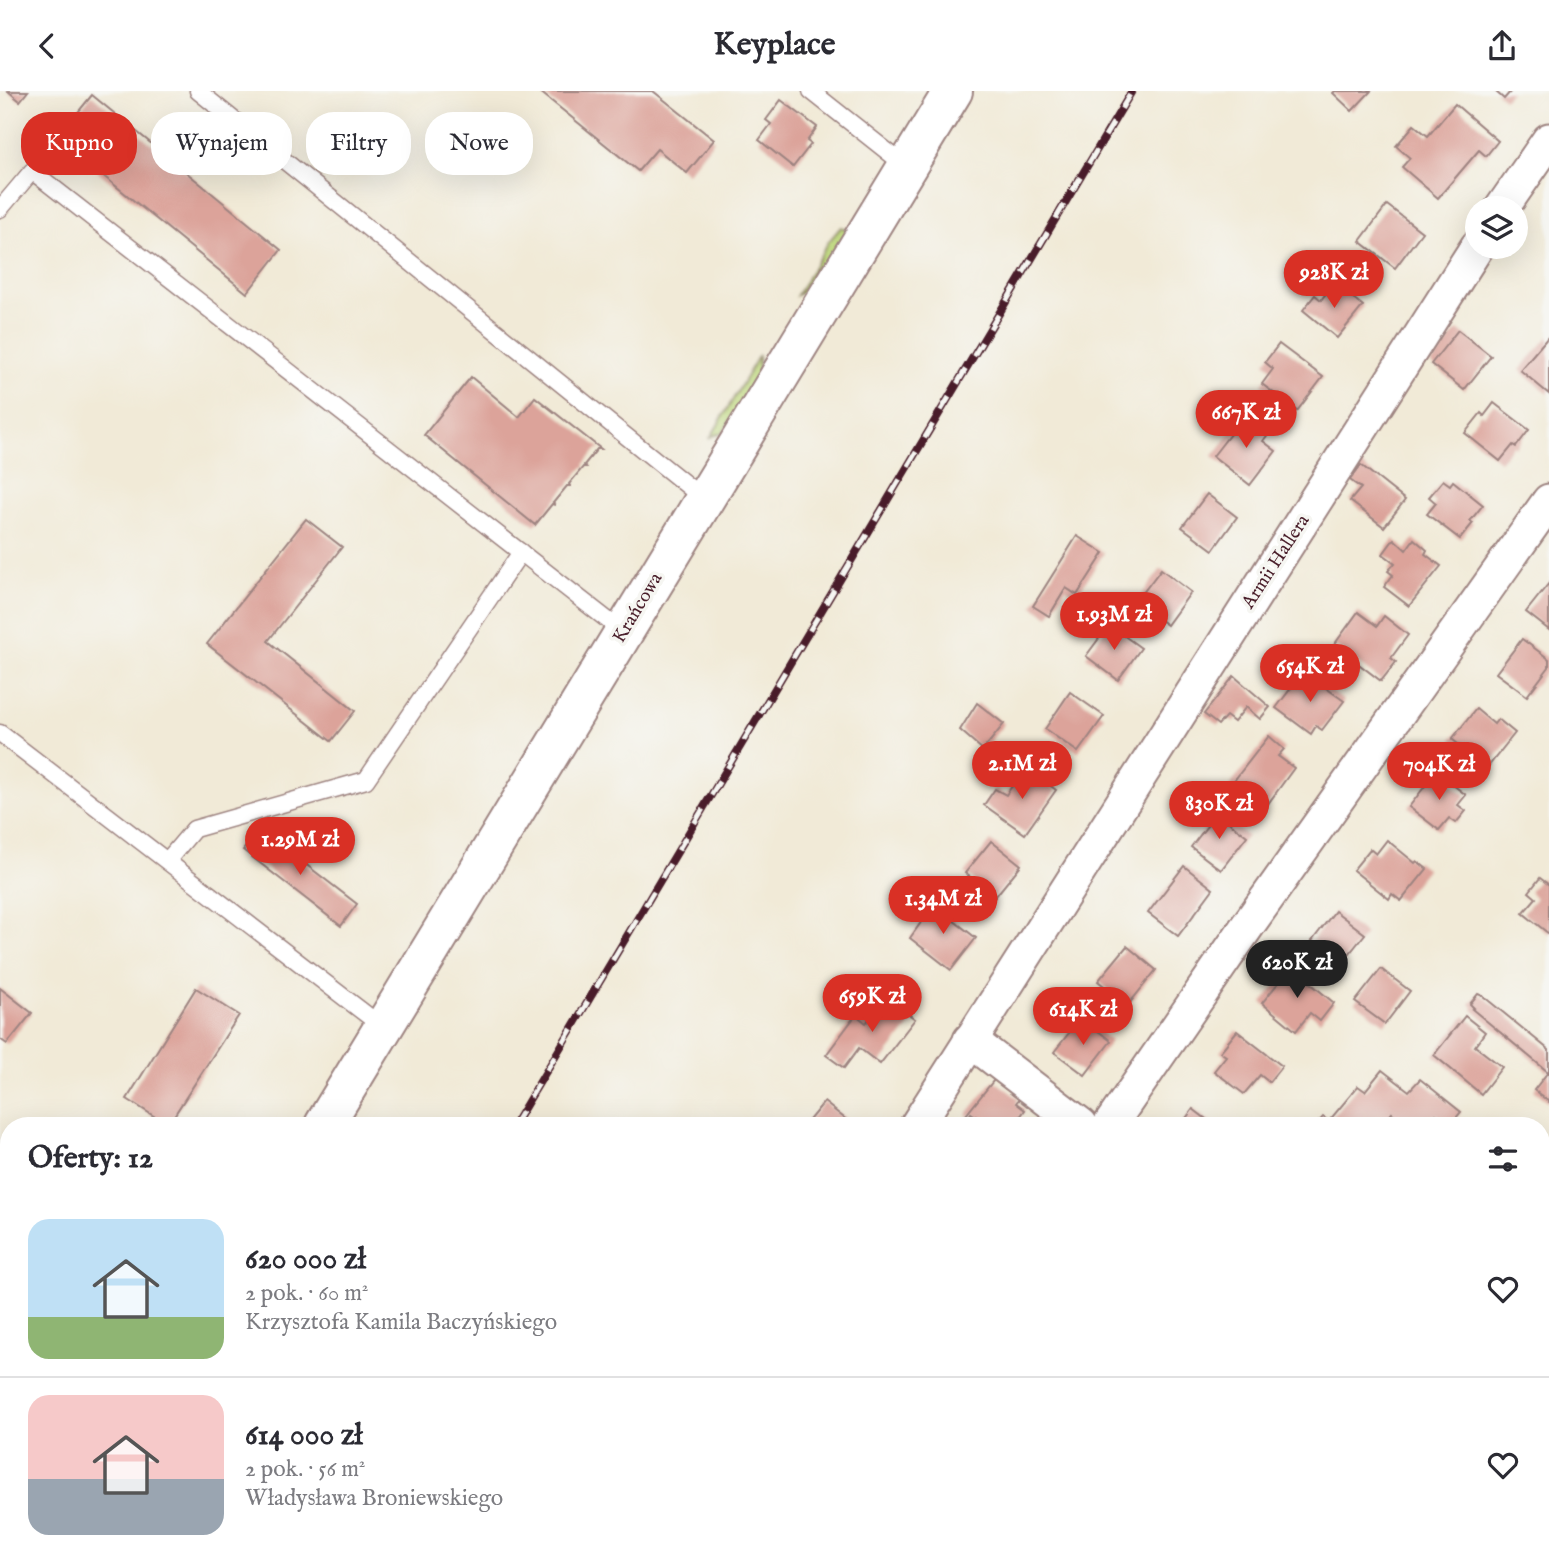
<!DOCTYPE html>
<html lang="pl">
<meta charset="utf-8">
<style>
:root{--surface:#fff;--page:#f7f7f7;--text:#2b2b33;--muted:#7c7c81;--line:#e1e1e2;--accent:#d93025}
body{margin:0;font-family:"IM FELL English",serif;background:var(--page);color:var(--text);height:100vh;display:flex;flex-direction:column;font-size:26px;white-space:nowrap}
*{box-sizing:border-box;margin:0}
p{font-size:23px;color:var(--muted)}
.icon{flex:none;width:38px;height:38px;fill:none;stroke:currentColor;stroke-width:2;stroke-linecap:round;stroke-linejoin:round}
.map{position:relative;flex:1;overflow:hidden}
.details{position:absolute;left:0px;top:1026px;width:1550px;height:450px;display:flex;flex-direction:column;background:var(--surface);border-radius:28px 28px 0 0;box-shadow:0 7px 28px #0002}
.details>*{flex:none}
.hud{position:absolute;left:21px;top:21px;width:700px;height:63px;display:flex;gap:14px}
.controls{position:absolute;left:1465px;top:105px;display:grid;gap:14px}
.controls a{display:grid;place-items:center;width:63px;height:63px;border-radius:50%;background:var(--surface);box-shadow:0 7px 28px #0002;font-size:35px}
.price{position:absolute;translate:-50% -60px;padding:0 16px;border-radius:24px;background:var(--accent);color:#fff;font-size:23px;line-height:46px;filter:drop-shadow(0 2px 4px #0008)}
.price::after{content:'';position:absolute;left:50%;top:42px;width:21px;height:16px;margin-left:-10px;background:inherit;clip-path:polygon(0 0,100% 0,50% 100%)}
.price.active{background:#222;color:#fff}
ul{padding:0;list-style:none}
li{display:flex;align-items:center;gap:21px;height:175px;padding:0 28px}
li+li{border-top:2px solid var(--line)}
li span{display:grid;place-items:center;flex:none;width:196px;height:140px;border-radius:21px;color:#555}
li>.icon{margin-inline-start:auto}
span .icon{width:84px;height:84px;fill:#fffc;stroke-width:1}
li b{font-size:30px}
h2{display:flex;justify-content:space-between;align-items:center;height:84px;padding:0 28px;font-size:30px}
.pill{padding:0 24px;border-radius:28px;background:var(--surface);box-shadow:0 7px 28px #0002;font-size:24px;line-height:63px}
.pill.active{background:var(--accent);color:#fff}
header{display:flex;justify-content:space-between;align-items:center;height:91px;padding:0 28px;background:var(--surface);font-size:32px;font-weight:700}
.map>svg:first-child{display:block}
</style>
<header><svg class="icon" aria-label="back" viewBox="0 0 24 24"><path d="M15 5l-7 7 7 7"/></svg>Keyplace<svg class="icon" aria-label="share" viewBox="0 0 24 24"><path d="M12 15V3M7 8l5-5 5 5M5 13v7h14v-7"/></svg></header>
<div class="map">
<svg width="1549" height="1474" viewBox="0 0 1549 1474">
<rect width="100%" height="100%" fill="#f6f6f2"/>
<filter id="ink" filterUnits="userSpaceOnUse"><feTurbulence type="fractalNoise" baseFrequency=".0143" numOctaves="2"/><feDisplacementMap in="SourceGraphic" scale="14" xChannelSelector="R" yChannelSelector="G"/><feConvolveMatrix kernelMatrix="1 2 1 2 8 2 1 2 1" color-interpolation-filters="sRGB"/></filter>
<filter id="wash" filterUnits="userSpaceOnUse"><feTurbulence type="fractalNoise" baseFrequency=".00686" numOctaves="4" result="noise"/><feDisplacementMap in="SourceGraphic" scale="28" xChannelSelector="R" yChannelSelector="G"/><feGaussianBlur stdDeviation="1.57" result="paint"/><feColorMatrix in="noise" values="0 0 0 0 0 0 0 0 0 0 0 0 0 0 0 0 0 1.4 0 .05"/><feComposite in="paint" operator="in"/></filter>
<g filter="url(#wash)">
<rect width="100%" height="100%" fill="#f1ead7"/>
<!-- green -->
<g fill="#bdd77c" stroke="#847b54" stroke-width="2">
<polygon points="841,136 849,139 822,190 797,204 829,150"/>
<polygon points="759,264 757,290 723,341 711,346"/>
</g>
<g id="blocks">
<!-- building -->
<g fill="#dca39a">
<polygon points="8,0 28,0 20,10"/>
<polygon points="539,0 653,0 714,49 687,82 657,58 638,80"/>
<polygon points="1335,0 1371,0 1352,20 1333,2"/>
<polygon points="1495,0 1511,0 1504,8"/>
<polygon points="92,4 281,159 247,202 57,47"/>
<polygon points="781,9 817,36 807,50 811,53 793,76 759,49 771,33 766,29"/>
<polygon points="1455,13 1498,50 1486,65 1479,59 1438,107 1402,76 1410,67 1396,55 1414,34 1428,45"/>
<polygon points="1387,114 1422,141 1395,177 1360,150"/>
<polygon points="1334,192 1363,215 1337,247 1303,219 1315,204 1321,209"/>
<polygon points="1458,239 1491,265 1464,299 1431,273"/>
<polygon points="1549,245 1549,303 1520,279"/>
<polygon points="1279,253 1323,286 1297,320 1262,293 1273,278 1265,271"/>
<polygon points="471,286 519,326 535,306 601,358 597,358 584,374 586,376 583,376 569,393 570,395 567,395 553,412 555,414 552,413 535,434 424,344"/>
<polygon points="1494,312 1529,339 1516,356 1513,354 1500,370 1465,342 1481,322 1484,325"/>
<polygon points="1245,324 1269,342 1263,350 1276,360 1250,394 1213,365"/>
<polygon points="1361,374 1405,409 1384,436 1350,410 1361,397 1350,389"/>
<polygon points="1443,389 1450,394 1453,390 1483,414 1470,430 1473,432 1460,448 1427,423 1436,412 1429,406"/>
<polygon points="1207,403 1237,426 1213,459 1182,436"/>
<polygon points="306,428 342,456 268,550 355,620 331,650 207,553"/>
<polygon points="1077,445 1104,462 1077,504 1066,497 1049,525 1033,515"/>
<polygon points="1394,448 1406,459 1414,448 1427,459 1425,463 1441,475 1409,515 1384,496 1393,484 1388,480 1395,472 1383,463"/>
<polygon points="1161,478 1191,501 1167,534 1136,511"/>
<polygon points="1549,492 1549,539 1526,521"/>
<polygon points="1358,521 1377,535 1384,525 1408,544 1391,567 1396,571 1381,590 1334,554"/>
<polygon points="1109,534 1141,557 1118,589 1086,565"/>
<polygon points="1522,548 1549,568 1549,576 1527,605 1496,582"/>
<polygon points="1308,584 1344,610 1322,639 1316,635 1311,643 1276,617 1298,588 1303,591"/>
<polygon points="1234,585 1270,616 1260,628 1246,616 1234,631 1226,625 1218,634 1204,623"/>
<polygon points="1070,601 1104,625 1078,661 1045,638"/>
<polygon points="977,612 1004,633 983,659 960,639"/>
<polygon points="1476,618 1494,633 1498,628 1515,642 1487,677 1452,648"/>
<polygon points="1269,645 1284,658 1278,665 1294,677 1262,721 1229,696"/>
<polygon points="1025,676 1056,699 1025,743 984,714 995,698 1006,704"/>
<polygon points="1436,681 1466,704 1458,714 1466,720 1456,732 1449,727 1439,739 1409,716"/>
<polygon points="1217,722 1247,745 1221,779 1191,756"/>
<polygon points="260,738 357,813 341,835 243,759"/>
<polygon points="1387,749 1415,772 1417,770 1427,778 1401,810 1392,803 1389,808 1353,779 1370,758 1376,763"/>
<polygon points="991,750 1021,774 995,806 965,782"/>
<polygon points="1184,775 1213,798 1178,845 1148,822"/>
<polygon points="1540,787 1549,794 1549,843 1523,822 1536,807 1529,801"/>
<polygon points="939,806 950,815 944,822 976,847 951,879 910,847"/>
<polygon points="1335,820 1365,843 1341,873 1312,850"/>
<polygon points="1127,855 1156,879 1128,914 1098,890"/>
<polygon points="1291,876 1334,912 1320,930 1310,922 1296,940 1262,912"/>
<polygon points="1381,878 1410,900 1385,933 1355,911"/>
<polygon points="0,897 32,922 7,953 0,948"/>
<polygon points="196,897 239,924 168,1034 127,1008"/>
<polygon points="1478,903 1483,905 1549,959 1549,1011 1534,999 1548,981 1472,918 1474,917 1470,913"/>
<polygon points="886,906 915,928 880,973 859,957 844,977 826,964 856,924 866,932"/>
<polygon points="1465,925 1485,941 1475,955 1502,976 1481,1003 1434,964"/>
<polygon points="1081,927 1111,950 1085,984 1054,961"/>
<polygon points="1237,940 1282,975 1269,991 1260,984 1244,1003 1214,980 1226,965 1220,961"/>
<polygon points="1382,979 1409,1000 1420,988 1461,1021 1450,1034 1436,1023 1426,1034 1407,1034 1392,1022 1382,1034 1316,1034 1323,1026 1329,1030 1358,995 1365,1000"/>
<polygon points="994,989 1019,1008 1016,1012 1025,1019 1014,1034 983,1034 985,1032 971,1022 969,1025 966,1024"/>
<polygon points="824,1011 853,1034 805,1034"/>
<polygon points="1193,1018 1214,1034 1181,1034"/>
<polygon points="0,1205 9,1212 9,1218 0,1229"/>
<polygon points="1545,1401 1549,1404 1549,1423 1542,1432 1542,1405"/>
<polygon points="526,1466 583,1466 577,1474 520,1474"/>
<polygon points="743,1466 793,1466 788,1474 737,1474"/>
<polygon points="897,1466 959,1466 951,1474 896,1474 900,1469"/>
<polygon points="1019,1466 1072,1466 1067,1474 1013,1474"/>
</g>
</g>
</g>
<g filter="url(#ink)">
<use href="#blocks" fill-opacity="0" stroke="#9e8481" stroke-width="2"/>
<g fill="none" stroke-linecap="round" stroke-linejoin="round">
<defs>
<g id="service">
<polyline points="198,0 704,408"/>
<polyline points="811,0 907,76"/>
<polyline points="0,118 32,80 623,541"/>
<polyline points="0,642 384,937"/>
<polyline points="167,770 194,738 366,689 521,461"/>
</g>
<g id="minor">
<polyline points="1502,117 1549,49"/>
<polyline points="970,949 1081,1034"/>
<polyline points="917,1034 1477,156"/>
<polyline points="1110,1034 1248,834 1549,410"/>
<polyline points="0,1340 9,1347"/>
<polyline points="641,1474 645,1466"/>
<polyline points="847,1474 853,1466"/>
</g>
<g id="tertiary">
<polyline points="324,1034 953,0"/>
<polyline points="1542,1170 1549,1161"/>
<polyline points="53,1474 57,1466"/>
<polyline points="1307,1474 1313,1466"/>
</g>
</defs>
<!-- service casing -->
<use href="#service" stroke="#9e8481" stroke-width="19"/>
<!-- minor casing -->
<use href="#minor" stroke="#9e8481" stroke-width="37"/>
<!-- tertiary casing -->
<use href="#tertiary" stroke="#9e8481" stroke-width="42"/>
<!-- service -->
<use href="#service" stroke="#fff" stroke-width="16"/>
<!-- minor -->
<use href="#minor" stroke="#fff" stroke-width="33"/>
<!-- tertiary -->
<use href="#tertiary" stroke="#fff" stroke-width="38"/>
<defs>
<g id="rail">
<polyline points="514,1034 1132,0"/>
<polyline points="252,1474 256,1466"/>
</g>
</defs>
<!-- rail casing -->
<use href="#rail" stroke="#4a1f2b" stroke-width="8"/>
<!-- rail -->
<use href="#rail" stroke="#f6f6f2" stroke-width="5" stroke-dasharray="16" stroke-linecap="butt"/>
</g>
</g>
<g text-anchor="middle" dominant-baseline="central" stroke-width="7" stroke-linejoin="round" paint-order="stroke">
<!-- street labels -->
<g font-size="19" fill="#4a1f2b" stroke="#f6f6f2">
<text transform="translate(1276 471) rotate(-57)">Armii Hallera</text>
<text transform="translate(638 517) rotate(-59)">Krańcowa</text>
</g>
</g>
</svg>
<div class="controls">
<a><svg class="icon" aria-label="layers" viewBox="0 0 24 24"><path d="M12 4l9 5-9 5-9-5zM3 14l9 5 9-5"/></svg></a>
</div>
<b class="price" style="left:1334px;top:219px">928K zł</b>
<b class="price" style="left:1246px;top:359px">667K zł</b>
<b class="price" style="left:1114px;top:561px">1.93M zł</b>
<b class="price" style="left:1310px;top:613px">654K zł</b>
<b class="price" style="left:1022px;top:710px">2.1M zł</b>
<b class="price" style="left:1439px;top:711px">704K zł</b>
<b class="price" style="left:1219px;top:750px">830K zł</b>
<b class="price" style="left:300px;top:786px">1.29M zł</b>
<b class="price" style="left:943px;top:845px">1.34M zł</b>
<b class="price active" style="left:1297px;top:909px">620K zł</b>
<b class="price" style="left:872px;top:943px">659K zł</b>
<b class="price" style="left:1083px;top:956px">614K zł</b>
<div class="hud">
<a class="pill active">Kupno</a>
<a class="pill">Wynajem</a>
<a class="pill">Filtry</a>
<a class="pill">Nowe</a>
</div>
<section class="details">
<h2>Oferty: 12<svg class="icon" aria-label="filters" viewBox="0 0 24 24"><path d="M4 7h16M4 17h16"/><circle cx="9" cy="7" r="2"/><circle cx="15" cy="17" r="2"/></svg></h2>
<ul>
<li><span style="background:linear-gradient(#bfe0f5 70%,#8fb573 0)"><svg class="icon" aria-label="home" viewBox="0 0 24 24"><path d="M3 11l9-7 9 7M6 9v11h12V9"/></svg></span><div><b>620 000 zł</b><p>2 pok. · 60 m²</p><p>Krzysztofa Kamila Baczyńskiego</p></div><svg class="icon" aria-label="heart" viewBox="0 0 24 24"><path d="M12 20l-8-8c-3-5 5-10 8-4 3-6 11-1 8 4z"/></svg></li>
<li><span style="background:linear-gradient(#f6c9c9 60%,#9aa5b1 0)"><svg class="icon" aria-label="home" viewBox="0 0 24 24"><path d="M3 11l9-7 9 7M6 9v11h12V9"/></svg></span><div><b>614 000 zł</b><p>2 pok. · 56 m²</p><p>Władysława Broniewskiego</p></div><svg class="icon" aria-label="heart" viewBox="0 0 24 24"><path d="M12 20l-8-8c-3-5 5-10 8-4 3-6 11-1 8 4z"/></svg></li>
</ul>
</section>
</div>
